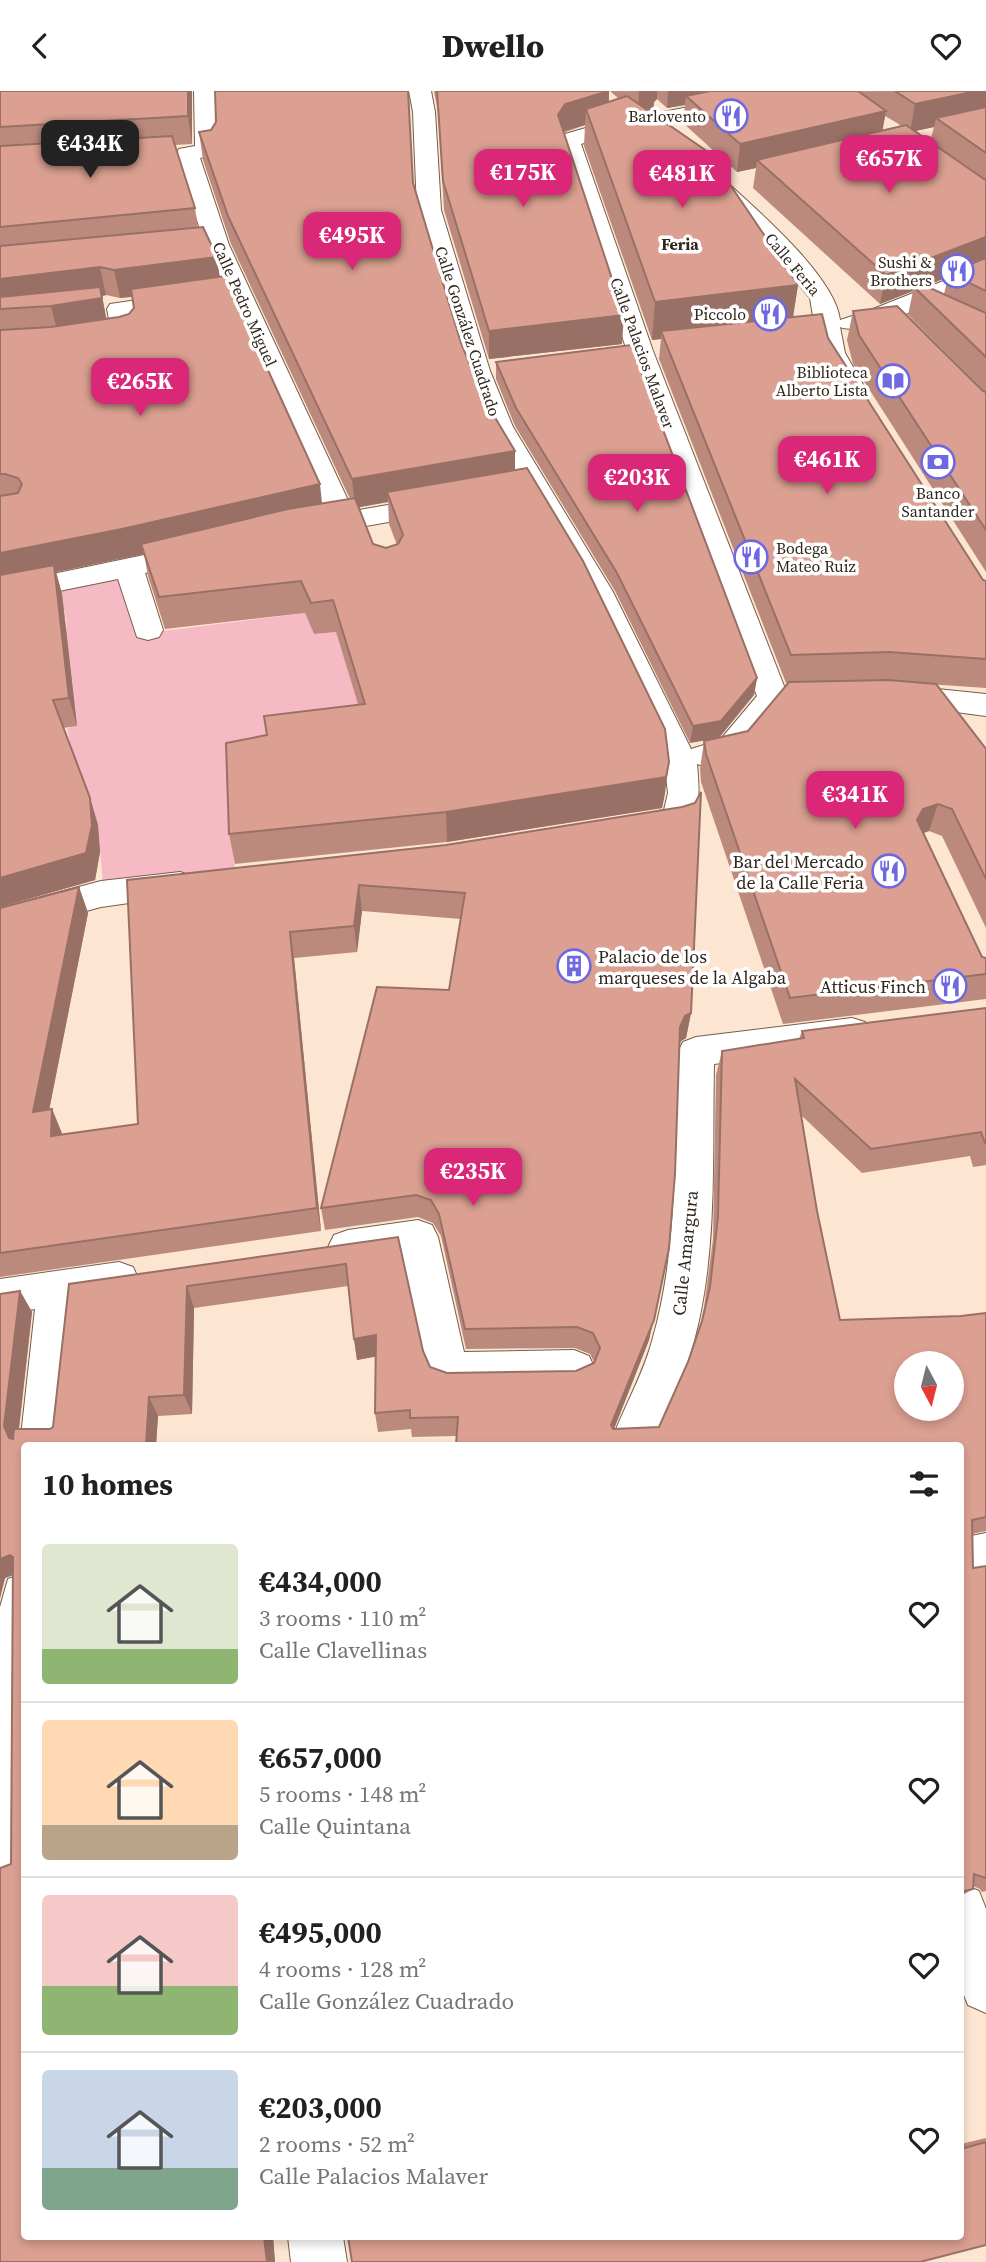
<!DOCTYPE html>
<meta charset="utf-8">
<style>
:root{--surface:#fff;--page:#f6f6f6;--text:#202124;--muted:#757577;--line:#e0e0e0;--accent:#db2777}
body{margin:0;font-family:"Source Serif 4",serif;background:var(--page);color:var(--text);height:100vh;display:flex;flex-direction:column;font-size:26px;white-space:nowrap}
*{box-sizing:border-box;margin:0}
p{font-size:23px;color:var(--muted)}
.icon{flex:none;width:38px;height:38px;fill:none;stroke:currentColor;stroke-width:2;stroke-linecap:round;stroke-linejoin:round}
.map{position:relative;flex:1;overflow:hidden}
.drawer{position:absolute;left:21px;top:1351px;width:943px;height:798px;display:flex;flex-direction:column;background:var(--surface);border-radius:7px;box-shadow:0 4px 10px #0003}
.drawer>*{flex:none}
.needle{width:46px;rotate:173deg}
.buttons{position:absolute;left:894px;top:1260px;display:grid;gap:14px}
.buttons a{display:grid;place-items:center;width:70px;height:70px;border-radius:50%;background:var(--surface);box-shadow:0 4px 10px #0003;font-size:35px}
.price{position:absolute;translate:-50% -60px;padding:0 16px;border-radius:14px;background:var(--accent);color:#fff;font-size:23px;line-height:46px;filter:drop-shadow(0 2px 4px #0008)}
.price::after{content:'';position:absolute;left:50%;top:42px;width:21px;height:16px;margin-left:-10px;background:inherit;clip-path:polygon(0 0,100% 0,50% 100%)}
.price.on{background:#222;color:#fff}
ul{padding:0;list-style:none}
li{display:flex;align-items:center;gap:21px;height:175px;padding:0 21px}
li+li{border-top:2px solid var(--line)}
li span{display:grid;place-items:center;flex:none;width:196px;height:140px;border-radius:7px;color:#555}
li>.icon{margin-inline-start:auto}
span .icon{width:84px;height:84px;fill:#fffc;stroke-width:1}
li b{font-size:30px}
h2{display:flex;justify-content:space-between;align-items:center;height:84px;padding:0 21px;font-size:30px}
header{display:flex;justify-content:space-between;align-items:center;height:91px;padding:0 21px;background:var(--surface);font-size:32px;font-weight:800}
.map>svg:first-child{display:block}
</style>
<header><svg class="icon" aria-label="back" viewBox="0 0 24 24"><path d="M15 5l-7 7 7 7"/></svg>Dwello<svg class="icon" aria-label="heart" viewBox="0 0 24 24"><path d="M12 20l-8-8c-3-5 5-10 8-4 3-6 11-1 8 4z"/></svg></header>
<div class="map">
<svg width="986" height="2171" viewBox="0 0 986 2171">
<rect width="100%" height="100%" fill="#fce5d1"/>
<!-- green -->
<polygon fill="#f5bac4" points="124,484 155,541 305,522 314,543 336,541 368,644 233,683 235,780 103,794 98,734 75,674 67,637 77,635 41,540 67,536 65,521 30,526 27,504"/>
<g fill="none" stroke-linecap="round" stroke-linejoin="round">
<defs>
<g id="minor">
<polygon points="194,0 216,0 217,59 214,64 200,67 229,154 353,420 440,405 450,408 454,414 450,420 310,445 300,442 296,436 300,430 327,424 205,154 176,63 179,58 195,55"/>
<path d="M409,0H431L435,21L441,119L490,280L513,336L613,501L691,658L720,649L757,605L627,260L559,53L565,43L627,25L633,27L769,0H813L810,5L802,6L625,39L581,53L653,260L784,595L810,598L814,605L810,612L782,616L741,666L703,675L697,673C699,696 701,717 690,737L639,747L627,743L623,735L627,727L664,719L668,702L664,668L583,501L487,336L464,280L417,119L413,21Z"/>
<path d="M714,85L722,87C755,117 835,185 840,229L868,220L986,173V189C958,200 864,247 840,236L845,262L865,297L861,303L852,305L843,303L819,262L810,207L762,149L706,97L703,92L706,87Z"/>
<polygon points="185,202 194,204 197,209 194,214 133,224 138,244 134,249 58,262 0,266 0,250 58,246 111,238 107,218 110,213"/>
<polygon points="197,453 207,456 211,462 207,468 145,482 163,539 159,546 148,549 137,546 118,488 0,512 0,494"/>
<polygon points="898,594 986,603 986,625 887,612 883,605 887,598"/>
<polygon points="180,781 192,785 197,794 192,803 101,816 0,843 0,817 101,790"/>
<path d="M852,927L865,931L870,941L865,951L852,955L714,973C712,1064 718,1162 694,1250C684,1286 667,1320 652,1354H610C622,1319 642,1287 652,1250C679,1158 674,1056 678,961L683,951L696,946Z"/>
<polygon points="418,1129 432,1134 438,1146 464,1261 574,1259 589,1265 595,1278 589,1291 574,1297 448,1299 433,1293 427,1280 402,1165 348,1173 334,1168 328,1156 334,1144 348,1139"/>
<polygon points="119,1171 133,1176 139,1189 133,1202 119,1207 77,1212 62,1354 24,1354 24,1365 20,1354 35,1218 0,1224 0,1188"/>
<polygon points="986,1442 986,1486 961,1491 961,1447"/>
<polygon points="24,1482 24,1724 22,1732 24,1732 24,1780 0,1789 0,1516 8,1488"/>
<polygon points="961,1793 979,1800 986,1818 986,1922 968,1914 961,1897"/>
<polygon points="288,2146 343,2146 347,2171 291,2171"/>
</g>
</defs>
<!-- minor casing -->
<use href="#minor" stroke="#765e49" stroke-width="2"/>
<!-- minor -->
<use href="#minor" fill="#fff" fill-rule="evenodd"/>
</g>
<!-- wall -->
<g fill="#bc8a7d" fill-rule="evenodd">
<path d="M0,0H192V53L174,54L195,117L198,137L322,413L350,408L231,153L203,69L199,41L413,92L461,252L484,308L515,360V379L665,702L662,717L447,751L235,773L229,743L267,644L358,613L336,541L314,543L305,522L165,538L148,485L144,463L56,481L62,503L77,635L63,637L90,707L98,734L100,761L95,789L0,816ZM106,204L120,207L132,206L134,217L129,223L119,226L106,228L102,205ZM388,411L389,433L397,454L386,457L373,453L358,416Z"/>
<path d="M434,0H609V11L619,8L610,0H986V481L853,273L847,249L853,220L984,300L908,224L913,200L880,213L753,97L756,77L737,81L683,32L685,14L667,17L657,8L654,11L653,20L650,21L798,194L793,226L828,247L983,489L986,490V597L928,593L986,658V837L942,745L929,740L924,742L982,866L986,867V908L783,933L701,691L700,678L704,650L748,640L788,592H786L659,268L661,248L652,249L584,55L585,34L563,42L622,253L489,268L444,119L438,21ZM885,25L897,32L901,35L882,39ZM934,36L930,51L915,40ZM948,186L944,203L926,195Z"/>
<polygon points="496,271 757,587 754,604 690,652 615,500 515,335 496,288"/>
<path d="M701,701L691,922L686,947L681,950L679,953L675,1083L669,1157L649,1249L614,1338L659,1336L688,1271L700,1235L704,1217L713,1148L716,984L722,960L799,948L802,940L986,917V1074L973,1076L970,1065L862,1082L801,1024L817,1120L840,1229L961,1225L986,1222V1440L972,1443L973,1477L986,1475V1800L982,1801L980,1798L973,1795V1798L961,1805V1354H456V1345L412,1346L411,1338L378,1341L375,1322L376,1265L357,1269L354,1248L348,1195L194,1217L192,1323L158,1325L156,1354H24V2146H273L275,2171H0V1777L11,1773L13,1484L5,1487L0,1507V1203L20,1200L32,1221L19,1338H50L53,1336L69,1193L398,1146L423,1260L430,1276L447,1282L576,1280L594,1271L590,1263L575,1257L466,1258L441,1145L433,1132L418,1126L325,1139L321,1117L377,896L449,899L461,828L362,820L357,861L294,867L321,1140L0,1186V817L79,796L88,822L49,1019L52,1018L62,1044L138,1033L127,789L446,754L682,716L695,712ZM906,1272H952V1318H906Z"/>
<polygon points="986,2047 986,2154 961,2146 961,2053"/>
</g>
<!-- shaded-wall -->
<g fill="#997066">
<polygon points="188,0 192,0 192,53 188,25"/>
<polygon points="609,0 608,28 586,18 585,34 564,40 557,52 558,24 565,13"/>
<polygon points="639,0 657,0 657,8 654,11 653,20 638,23"/>
<polygon points="668,0 755,0 686,5 685,14 667,17"/>
<polygon points="977,0 986,0 986,24 936,27 934,36 910,41 915,13"/>
<polygon points="886,20 881,48 757,69 756,77 737,81 740,53"/>
<polygon points="986,146 986,171 949,182 948,186 917,198 914,196 913,200 880,213 886,184"/>
<polygon points="217,166 221,195 120,207 114,179"/>
<polygon points="100,176 106,204 102,205 108,236 58,243 51,215 0,217 0,188"/>
<polygon points="798,194 792,232 661,240 661,248 652,249 655,211"/>
<polygon points="624,224 622,253 489,268 489,240"/>
<polygon points="515,360 515,389 387,401 388,411 355,417 352,388"/>
<polygon points="320,393 323,422 141,453 144,463 56,481 62,503 77,635 69,607 0,492 0,462"/>
<polygon points="757,587 754,604 719,647 690,652 693,635"/>
<polygon points="669,671 665,702 662,717 447,751 446,721"/>
<polygon points="90,707 98,734 100,761 95,789 0,816 0,787"/>
<polygon points="938,713 929,740 914,745 917,729 923,718"/>
<polygon points="359,794 362,820 357,861 354,835"/>
<polygon points="79,796 88,822 44,1045 33,1021"/>
<polygon points="290,841 294,867 321,1140 317,1117"/>
<polygon points="691,922 686,947 681,950 675,961 680,936 685,925"/>
<polygon points="52,1018 62,1042 62,1069 51,1045"/>
<polygon points="669,1157 649,1249 608,1353 611,1334"/>
<polygon points="187,1195 194,1217 192,1323 184,1304"/>
<polygon points="20,1200 32,1221 17,1354 9,1347 4,1335"/>
<polygon points="376,1244 379,1265 357,1269 354,1248"/>
<polygon points="149,1306 158,1325 156,1354 146,1354"/>
<polygon points="10,1464 23,1480 5,1487 0,1507 0,1468"/>
<polygon points="264,2146 273,2146 275,2171 267,2171"/>
</g>
<!-- building -->
<g fill="#dba091" stroke="#997066" stroke-width="2" fill-rule="evenodd">
<polygon points="0,0 188,0 188,25 0,36"/>
<polygon points="215,0 408,0 413,92 461,252 484,308 515,360 352,388 228,125 199,41 211,39 216,31"/>
<polygon points="437,0 609,0 565,13 558,24 624,224 489,240 443,90"/>
<polygon points="710,0 858,0 886,20 740,53 686,5"/>
<polygon points="895,0 977,0 915,13"/>
<polygon points="627,5 708,61 798,194 655,211 586,18"/>
<polygon points="986,16 986,62 936,27"/>
<polygon points="906,34 984,88 986,88 986,146 886,184 757,69"/>
<polygon points="172,45 195,117 0,136 0,55"/>
<polygon points="203,136 217,166 114,179 100,176 0,188 0,155"/>
<polygon points="986,167 986,200 949,182"/>
<polygon points="225,185 320,393 122,438 0,462 0,405 18,402 22,393 18,387 5,383 0,383 0,239 51,236 119,226 129,223 134,217 131,198"/>
<polygon points="921,193 986,222 986,266 914,196"/>
<polygon points="100,196 102,207 51,215 0,218 0,206"/>
<polygon points="897,215 983,300 986,301 986,439 859,244 853,220"/>
<polygon points="822,223 828,247 983,489 986,490 986,568 889,561 791,564 661,240"/>
<polygon points="631,254 757,587 721,630 693,635 617,482 516,317 496,271"/>
<polygon points="527,377 583,470 665,638 669,671 666,686 446,721 229,743 226,652 267,644 264,625 365,613 333,509 311,512 301,490 159,506 141,453 288,418 355,407 373,453 386,457 398,453 403,444 387,401"/>
<polygon points="54,474 69,607 53,609 90,707 92,734 86,762 0,787 0,484"/>
<polygon points="889,589 936,593 986,658 986,788 952,718 938,713 923,718 917,729 982,866 986,867 986,883 790,907 706,663 704,650 748,640 789,591"/>
<path d="M701,701L691,922L685,925L680,936L675,1083L669,1157L654,1229L611,1334L613,1338L659,1336L688,1271L702,1230L710,1196L718,1126L722,960L804,947L802,940L986,917V1052H985L981,1041L871,1058L795,988L817,1120L840,1229L961,1225L986,1222V1426L972,1429L973,1477L986,1475V1787L974,1783L973,1798L961,1801V1354H456L458,1326L410,1327V1319L375,1322L376,1244L354,1248L346,1173L187,1195L184,1304L149,1306L146,1354H24V2146H264L267,2171H0V1777L11,1773L13,1466L10,1464L0,1468V1203L20,1200L4,1335L9,1347L13,1348L14,1338H50L53,1336L69,1193L398,1146L423,1260L430,1276L447,1282L576,1280L594,1272L600,1257L593,1242L577,1236L465,1238L439,1123L431,1109L416,1104L321,1117L377,896L449,899L465,802L359,794L354,835L290,841L317,1117L0,1162V817L79,796L33,1021L52,1018L51,1045L138,1033L127,789L446,754L682,716L695,712ZM906,1272H952V1318H906Z"/>
<polygon points="986,2051 986,2154 920,2171 352,2171 348,2146 961,2146 961,2058"/>
</g>
<!-- icons -->
<defs>
<symbol id="restaurant-ring" viewBox="-11 -11 22 22"><circle r="9.5" fill="#fff" stroke="#6e68e2" stroke-width="1.5"/><path d="M-5-6h1v4h1v-4h1v4h1v-4h1v5L-1.5 .5V6h-2V.5L-5-1ZM5-6V6H3V1.5H1.5Q1.5-4 5-6Z" fill="#6e68e2"/></symbol>
<symbol id="library-ring" viewBox="-11 -11 22 22"><circle r="9.5" fill="#fff" stroke="#6e68e2" stroke-width="1.5"/><path d="M-6-4Q-3-5.5-.7-3.5V5Q-3 3-6 4ZM6-4Q3-5.5 .7-3.5V5Q3 3 6 4Z" fill="#6e68e2"/></symbol>
<symbol id="bank-ring" viewBox="-11 -11 22 22"><circle r="9.5" fill="#fff" stroke="#6e68e2" stroke-width="1.5"/><path d="M-6-4H6V4H-6ZM0-2.3a2.3 2.3 0 1 0 0 4.6a2.3 2.3 0 1 0 0-4.6Z" fill="#6e68e2"/></symbol>
<symbol id="building-ring" viewBox="-11 -11 22 22"><circle r="9.5" fill="#fff" stroke="#6e68e2" stroke-width="1.5"/><path d="M-4-6H4V6H1V3H-1V6H-4ZM-2.5-4.3h1.7v1.8h-1.7ZM.8-4.3h1.7v1.8H.8ZM-2.5-1h1.7V.8h-1.7ZM.8-1h1.7V.8H.8Z" fill="#6e68e2"/></symbol>
</defs>
<g fill-rule="evenodd">
<use href="#restaurant-ring" x="712" y="6" width="38" height="38"/>
<use href="#restaurant-ring" x="938" y="161" width="38" height="38"/>
<use href="#restaurant-ring" x="751" y="204" width="38" height="38"/>
<use href="#library-ring" x="874" y="271" width="38" height="38"/>
<use href="#bank-ring" x="919" y="352" width="38" height="38"/>
<use href="#restaurant-ring" x="732" y="447" width="38" height="38"/>
<use href="#restaurant-ring" x="870" y="761" width="38" height="38"/>
<use href="#building-ring" x="555" y="856" width="38" height="38"/>
<use href="#restaurant-ring" x="931" y="876" width="38" height="38"/>
</g>
<g text-anchor="middle" dominant-baseline="central" stroke-width="7" stroke-linejoin="round" paint-order="stroke">
<!-- far-poi labels -->
<g font-size="16" fill="#30261c" stroke="#fff" text-anchor="end">
<text x="706" y="25">Barlovento</text>
<text x="932" y="171">Sushi &amp;<tspan x="932" dy="18">Brothers</tspan></text>
<text x="746" y="223">Piccolo</text>
<text x="868" y="281">Biblioteca<tspan x="868" dy="18">Alberto Lista</tspan></text>
<text x="938" y="402" text-anchor="middle">Banco<tspan x="938" dy="18">Santander</tspan></text>
<text x="776" y="457" text-anchor="start">Bodega<tspan x="776" dy="18">Mateo Ruiz</tspan></text>
</g>
<!-- far-neighbourhood labels -->
<g font-size="16" font-weight="bold" fill="#30261c" stroke="#fff">
<text x="680" y="153">Feria</text>
</g>
<!-- far-street labels -->
<g font-size="16" fill="#30261c" stroke="#fff">
<text transform="translate(793 173) rotate(50)">Calle Feria</text>
<text transform="translate(245 213) rotate(66)">Calle Pedro Miguel</text>
<text transform="translate(468 240) rotate(72)">Calle González Cuadrado</text>
<text transform="translate(643 262) rotate(70)">Calle Palacios Malaver</text>
</g>
<!-- poi labels -->
<g font-size="18" fill="#30261c" stroke="#fff" text-anchor="end">
<text x="864" y="770">Bar del Mercado<tspan x="864" dy="21">de la Calle Feria</tspan></text>
<text x="598" y="865" text-anchor="start">Palacio de los<tspan x="598" dy="21">marqueses de la Algaba</tspan></text>
<text x="926" y="895">Atticus Finch</text>
</g>
<!-- street labels -->
<g font-size="18" fill="#30261c" stroke="#fff">
<text transform="translate(685 1162) rotate(-84)">Calle Amargura</text>
</g>
</g>
</svg>
<div class="buttons">
<a><svg class="needle" viewBox="-14 -14 28 28"><path d="M0-13l5 13h-10z" fill="#e53935"/><path d="M0 13l5-13h-10z" fill="#757577"/></svg></a>
</div>
<b class="price on" style="left:90px;top:89px">€434K</b>
<b class="price" style="left:889px;top:104px">€657K</b>
<b class="price" style="left:523px;top:118px">€175K</b>
<b class="price" style="left:682px;top:119px">€481K</b>
<b class="price" style="left:352px;top:181px">€495K</b>
<b class="price" style="left:140px;top:327px">€265K</b>
<b class="price" style="left:827px;top:405px">€461K</b>
<b class="price" style="left:637px;top:423px">€203K</b>
<b class="price" style="left:855px;top:740px">€341K</b>
<b class="price" style="left:473px;top:1117px">€235K</b>
<section class="drawer">
<h2>10 homes<svg class="icon" aria-label="filters" viewBox="0 0 24 24"><path d="M4 7h16M4 17h16"/><circle cx="9" cy="7" r="2"/><circle cx="15" cy="17" r="2"/></svg></h2>
<ul>
<li><span style="background:linear-gradient(#dfe7d0 75%,#8fb573 0)"><svg class="icon" aria-label="home" viewBox="0 0 24 24"><path d="M3 11l9-7 9 7M6 9v11h12V9"/></svg></span><div><b>€434,000</b><p>3 rooms · 110 m²</p><p>Calle Clavellinas</p></div><svg class="icon" aria-label="heart" viewBox="0 0 24 24"><path d="M12 20l-8-8c-3-5 5-10 8-4 3-6 11-1 8 4z"/></svg></li>
<li><span style="background:linear-gradient(#ffd9b3 75%,#b9a48a 0)"><svg class="icon" aria-label="home" viewBox="0 0 24 24"><path d="M3 11l9-7 9 7M6 9v11h12V9"/></svg></span><div><b>€657,000</b><p>5 rooms · 148 m²</p><p>Calle Quintana</p></div><svg class="icon" aria-label="heart" viewBox="0 0 24 24"><path d="M12 20l-8-8c-3-5 5-10 8-4 3-6 11-1 8 4z"/></svg></li>
<li><span style="background:linear-gradient(#f6c9c9 65%,#8fb573 0)"><svg class="icon" aria-label="home" viewBox="0 0 24 24"><path d="M3 11l9-7 9 7M6 9v11h12V9"/></svg></span><div><b>€495,000</b><p>4 rooms · 128 m²</p><p>Calle González Cuadrado</p></div><svg class="icon" aria-label="heart" viewBox="0 0 24 24"><path d="M12 20l-8-8c-3-5 5-10 8-4 3-6 11-1 8 4z"/></svg></li>
<li><span style="background:linear-gradient(#c9d6e8 70%,#7fa58c 0)"><svg class="icon" aria-label="home" viewBox="0 0 24 24"><path d="M3 11l9-7 9 7M6 9v11h12V9"/></svg></span><div><b>€203,000</b><p>2 rooms · 52 m²</p><p>Calle Palacios Malaver</p></div><svg class="icon" aria-label="heart" viewBox="0 0 24 24"><path d="M12 20l-8-8c-3-5 5-10 8-4 3-6 11-1 8 4z"/></svg></li>
</ul>
</section>
</div>
